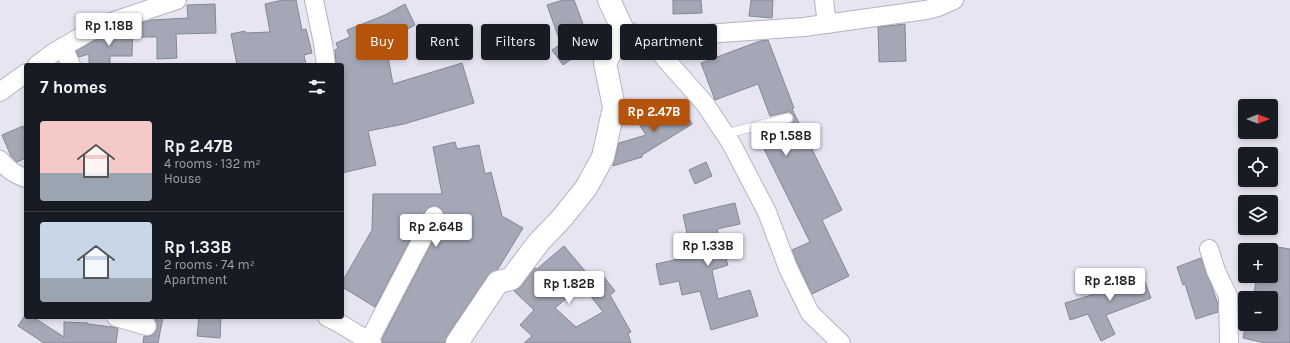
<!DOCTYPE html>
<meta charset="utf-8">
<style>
:root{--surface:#171b24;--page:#242831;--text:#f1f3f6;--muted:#9ea1a6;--line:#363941;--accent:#b45309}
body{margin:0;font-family:Karla,sans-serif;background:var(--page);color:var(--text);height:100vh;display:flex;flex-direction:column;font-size:15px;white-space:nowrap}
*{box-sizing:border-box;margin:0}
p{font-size:13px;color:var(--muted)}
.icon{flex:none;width:22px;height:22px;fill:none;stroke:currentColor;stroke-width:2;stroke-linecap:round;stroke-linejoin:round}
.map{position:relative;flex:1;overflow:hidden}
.details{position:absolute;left:24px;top:63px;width:320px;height:256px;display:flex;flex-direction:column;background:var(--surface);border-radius:4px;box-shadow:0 2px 6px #0003}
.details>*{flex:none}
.hud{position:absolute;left:356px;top:24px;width:380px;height:36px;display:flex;gap:8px}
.needle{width:26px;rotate:90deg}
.fabs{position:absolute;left:1238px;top:99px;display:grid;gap:8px}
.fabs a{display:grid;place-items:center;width:40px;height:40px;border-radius:4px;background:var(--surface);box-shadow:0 2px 6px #0003;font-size:20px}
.price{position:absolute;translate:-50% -34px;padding:0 9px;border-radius:4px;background:#fff;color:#222;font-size:13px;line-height:26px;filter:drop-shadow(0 1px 2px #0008)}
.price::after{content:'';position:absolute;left:50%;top:24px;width:12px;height:9px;margin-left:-6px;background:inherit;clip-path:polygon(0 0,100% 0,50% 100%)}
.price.on{background:var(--accent);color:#fff}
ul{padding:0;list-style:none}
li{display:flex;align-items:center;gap:12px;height:100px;padding:0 16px}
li+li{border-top:1px solid var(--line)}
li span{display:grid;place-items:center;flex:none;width:112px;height:80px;border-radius:4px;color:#555}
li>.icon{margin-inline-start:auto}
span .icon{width:48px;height:48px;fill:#fffc;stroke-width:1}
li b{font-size:17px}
h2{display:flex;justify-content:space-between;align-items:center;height:48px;padding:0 16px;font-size:17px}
.pill{padding:0 14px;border-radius:4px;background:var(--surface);box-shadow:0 2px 6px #0003;font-size:14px;line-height:36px}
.pill.on{background:var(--accent);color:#fff}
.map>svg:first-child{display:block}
</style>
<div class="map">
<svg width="1290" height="343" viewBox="0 0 1290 343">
<rect width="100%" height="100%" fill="#e8e5f3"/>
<!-- building -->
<g fill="#a4a8b6" stroke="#838794">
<polygon points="283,0 296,0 302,30 306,29 312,53 304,55 306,65 237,65 231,34 245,31 245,33 270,32 265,4"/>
<polygon points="563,0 574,0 583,24 575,27 589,47 563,65 552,50 561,44 547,5"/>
<polygon points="673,0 701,0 702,13 673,14"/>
<polygon points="751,0 773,0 772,18 749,16"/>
<polygon points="215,4 216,33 176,34 177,58 157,59 157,37 138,37 138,24 152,20 188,18 187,5"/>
<polygon points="405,4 415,25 383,42 389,56 388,57 393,84 462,63 474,103 404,124 368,131 376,165 342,173 342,65 336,65 335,50 338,48 336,43 350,37 347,30 385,15"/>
<polygon points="905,24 906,61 879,62 878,27"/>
<polygon points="131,26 133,26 132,56 110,56 110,65 89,65 89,54 79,57 76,51 103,36"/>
<polygon points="768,40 794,108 792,109 842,210 822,220 849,276 812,294 798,264 792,250 810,242 760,141 776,133 774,128 792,123 794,120 794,116 790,112 787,112 770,116 758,84 715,100 701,63 760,41"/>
<polygon points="678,100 692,124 642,155 642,157 613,166 619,143 646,135 639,124"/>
<polygon points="23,126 26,134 26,158 17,162 11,156 2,135"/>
<polygon points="455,142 457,149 479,145 485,174 491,172 502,216 523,228 498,269 488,275 447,336 445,343 382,343 382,339 443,221 444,215 443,210 438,207 434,206 429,207 425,211 375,307 342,287 342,282 372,230 373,194 442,194 433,147"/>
<polygon points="706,162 712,176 695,184 689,170"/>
<polygon points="735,203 740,224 717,229 728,265 712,270 718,299 750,290 758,316 711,330 700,291 682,295 679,281 660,285 656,264 692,256 683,215"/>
<polygon points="564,246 591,278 555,308 576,327 603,312 586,290 603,276 615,291 610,295 631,332 628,333 631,343 524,343 532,336 520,325 534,310 514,291 521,287 535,268 537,269"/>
<polygon points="1271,246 1290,249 1290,343 1265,343 1243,338 1246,324 1271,324 1271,298 1253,298 1257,276 1271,276"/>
<polygon points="1201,258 1214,293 1218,304 1218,312 1196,319 1185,284 1183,285 1177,267"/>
<polygon points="1140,269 1151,298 1106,315 1115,334 1101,341 1088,314 1070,320 1065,303 1108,290 1105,283"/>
<polygon points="26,314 26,317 33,317 64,337 64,322 88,323 88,324 112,327 118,328 116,343 44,343 18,326"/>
<polygon points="152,317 163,317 158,343 143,343 144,336 150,336 154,334 157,329 157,323 155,319"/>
<polygon points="199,317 221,317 220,338 197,336"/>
</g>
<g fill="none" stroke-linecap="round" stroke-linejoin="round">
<defs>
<polyline id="service" points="725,134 788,118"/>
<g id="minor">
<polyline points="314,0 323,43 326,65"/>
<polyline points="824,0 827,24"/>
<polyline points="623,30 646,37 705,104 731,143 767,212 788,268 810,313 841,343"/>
<polyline points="646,37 678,36 804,27 926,10 938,7 954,0"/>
<polyline points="63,47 71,65"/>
<polyline points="37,65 53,53 99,26 177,0"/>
<polyline points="0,92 26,73"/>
<path d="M0,160C7,169 15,175 26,178"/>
<polyline points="1209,249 1216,271 1228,296 1229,343"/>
<polyline points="116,317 147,326"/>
<polyline points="327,317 339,323 372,343"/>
<polyline points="369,341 434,216"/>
</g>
<polyline id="tertiary" points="457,343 498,282 511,279 539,242 562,218 586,188 603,157 614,107 605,63 623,30 609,0"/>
</defs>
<!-- service casing -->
<use href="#service" stroke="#b6b3c1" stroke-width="10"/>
<!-- minor casing -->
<use href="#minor" stroke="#b6b3c1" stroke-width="20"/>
<!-- tertiary casing -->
<use href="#tertiary" stroke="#b6b3c1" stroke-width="24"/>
<!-- service -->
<use href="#service" stroke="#fff" stroke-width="9"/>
<!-- minor -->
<use href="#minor" stroke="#fff" stroke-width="18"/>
<!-- tertiary -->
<use href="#tertiary" stroke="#fff" stroke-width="22"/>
</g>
</svg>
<div class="fabs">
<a><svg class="needle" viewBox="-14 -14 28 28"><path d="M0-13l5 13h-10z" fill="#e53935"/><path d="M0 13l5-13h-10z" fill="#9ea1a6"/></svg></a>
<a><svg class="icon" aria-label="locate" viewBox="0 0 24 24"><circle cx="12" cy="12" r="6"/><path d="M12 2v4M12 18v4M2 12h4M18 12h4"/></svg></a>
<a><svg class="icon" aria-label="layers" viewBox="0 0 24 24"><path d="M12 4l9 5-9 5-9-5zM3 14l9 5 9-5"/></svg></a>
<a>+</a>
<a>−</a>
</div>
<b class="price" style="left:109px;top:47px">Rp 1.18B</b>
<b class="price on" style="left:654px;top:133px">Rp 2.47B</b>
<b class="price" style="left:786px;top:157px">Rp 1.58B</b>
<b class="price" style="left:436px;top:248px">Rp 2.64B</b>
<b class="price" style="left:708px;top:267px">Rp 1.33B</b>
<b class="price" style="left:1110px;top:302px">Rp 2.18B</b>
<b class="price" style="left:569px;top:305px">Rp 1.82B</b>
<div class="hud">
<a class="pill on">Buy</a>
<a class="pill">Rent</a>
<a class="pill">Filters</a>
<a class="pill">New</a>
<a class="pill">Apartment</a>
</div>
<section class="details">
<h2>7 homes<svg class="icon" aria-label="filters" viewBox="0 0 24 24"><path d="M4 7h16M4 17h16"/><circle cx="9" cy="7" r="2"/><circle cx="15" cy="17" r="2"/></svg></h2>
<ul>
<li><span style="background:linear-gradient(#f6c9c9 65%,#9aa5b1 0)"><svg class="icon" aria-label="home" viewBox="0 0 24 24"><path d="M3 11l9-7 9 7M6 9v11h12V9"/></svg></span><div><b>Rp 2.47B</b><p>4 rooms · 132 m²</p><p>House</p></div></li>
<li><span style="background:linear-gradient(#c9d6e8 70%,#9aa5b1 0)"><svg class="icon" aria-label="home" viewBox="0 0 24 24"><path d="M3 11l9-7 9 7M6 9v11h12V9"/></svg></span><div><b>Rp 1.33B</b><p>2 rooms · 74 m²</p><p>Apartment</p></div></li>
</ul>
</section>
</div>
